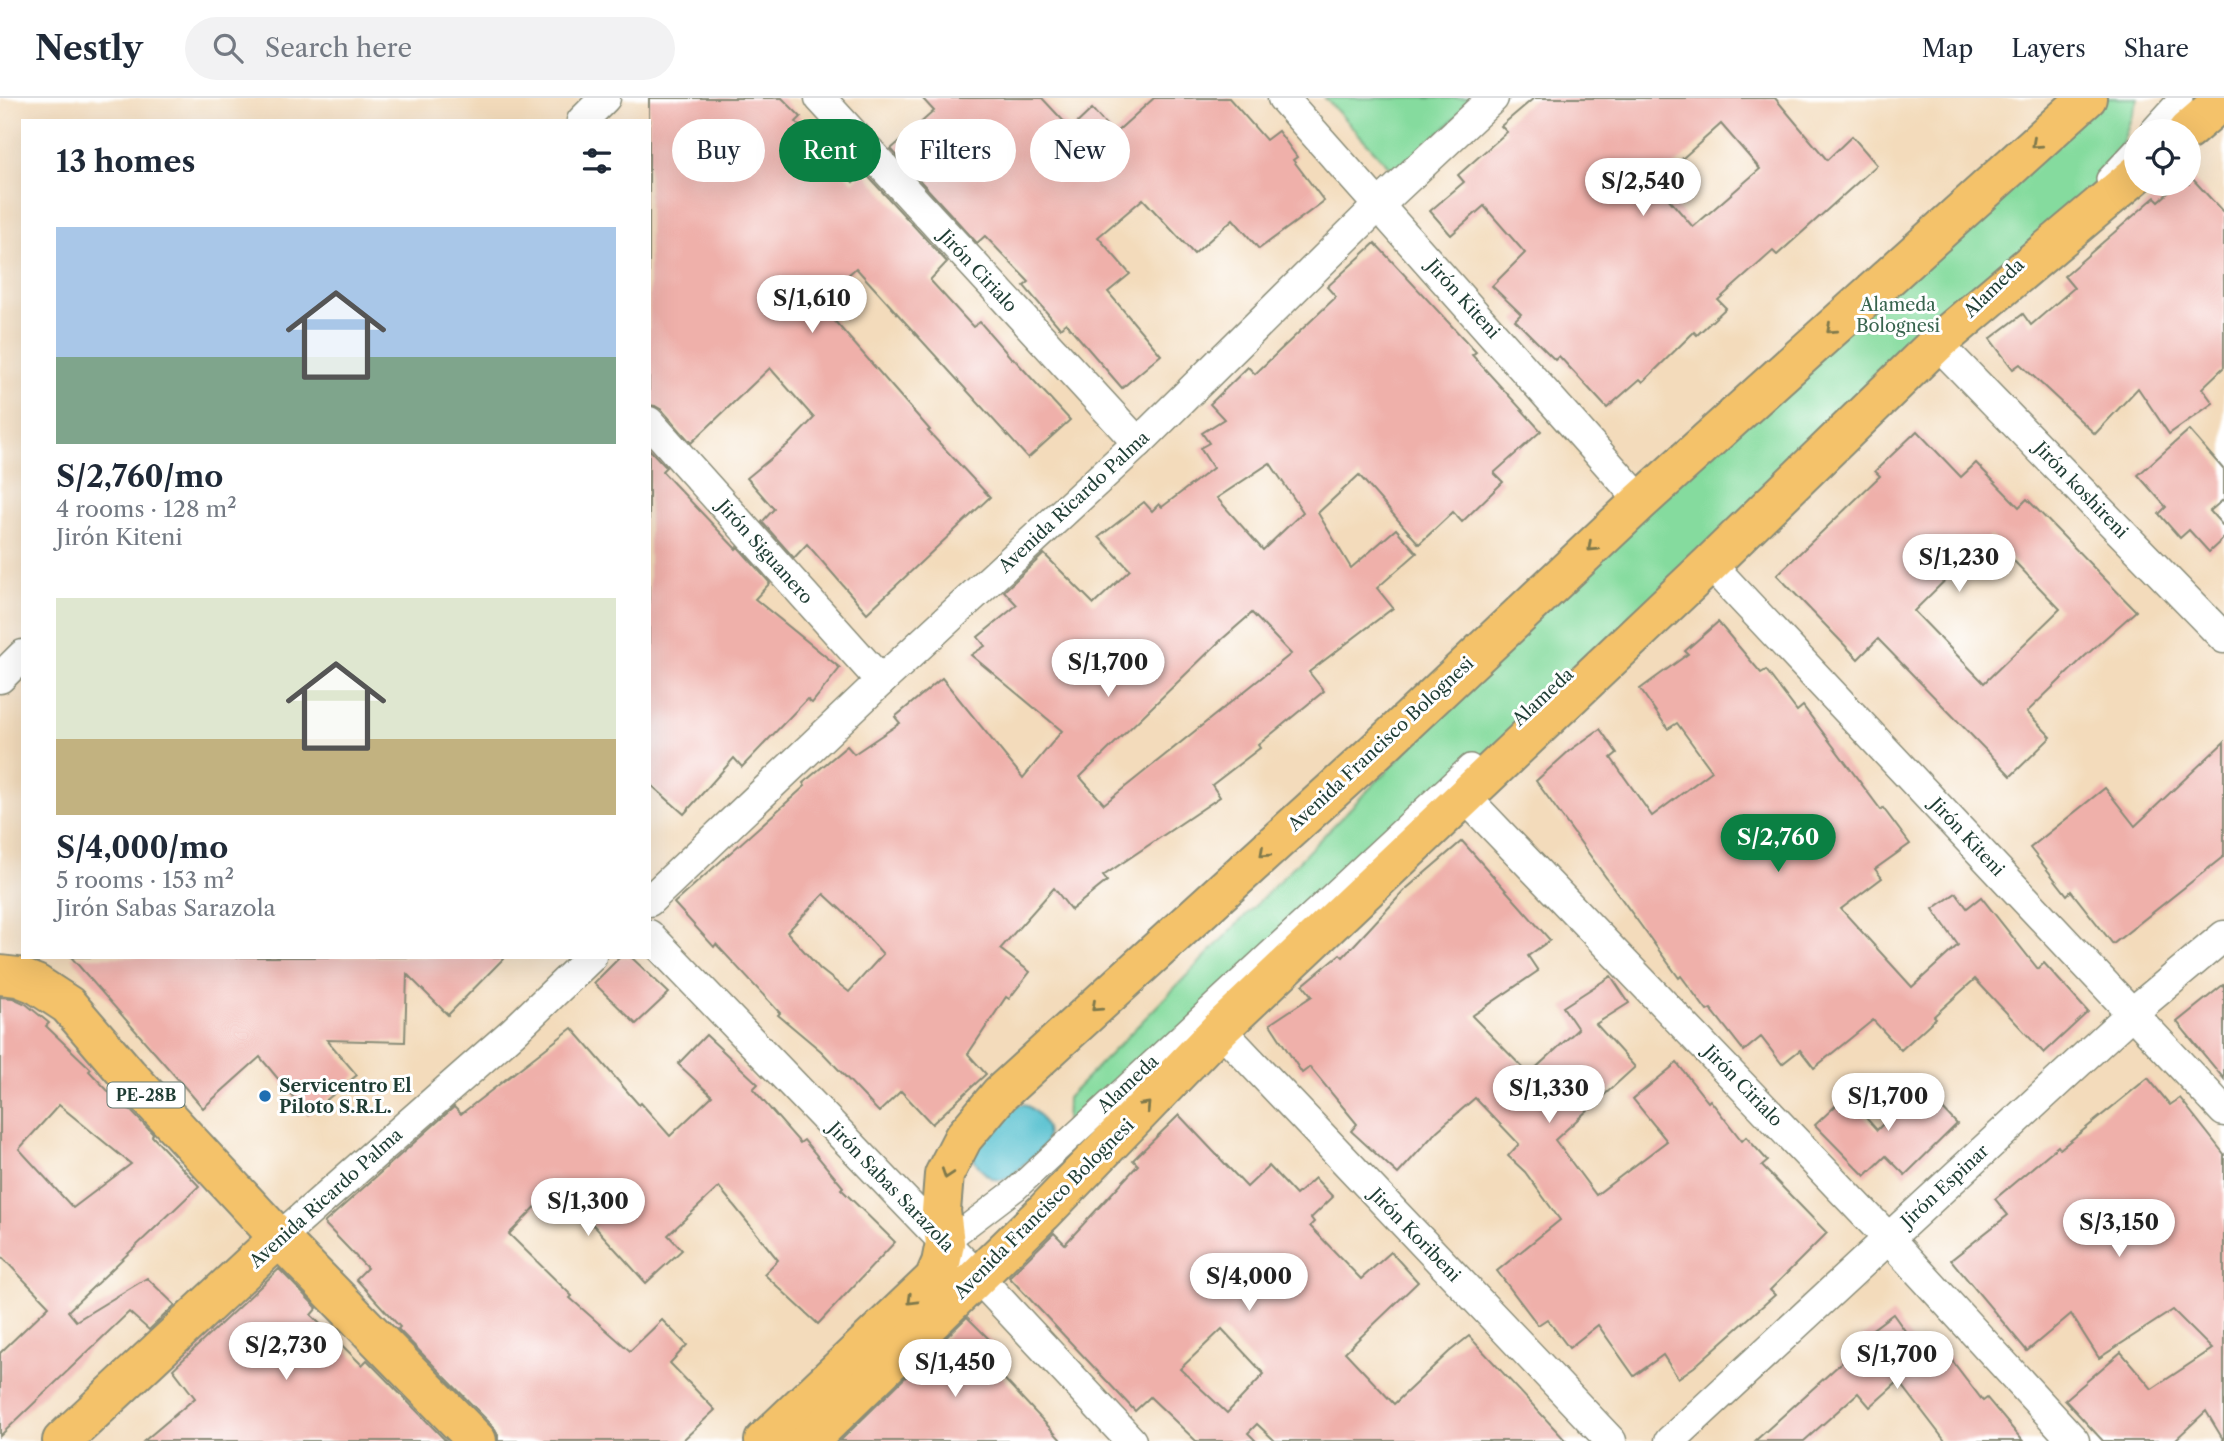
<!DOCTYPE html>
<meta charset="utf-8">
<style>
:root{--surface:#fff;--page:#f2f2f3;--text:#1f2937;--muted:#747a83;--line:#e0e1e3;--accent:#0b8043}
body{margin:0;font-family:"Libre Caslon Text",serif;background:var(--page);color:var(--text);height:100vh;display:flex;flex-direction:column;font-size:26px;white-space:nowrap}
*{box-sizing:border-box;margin:0}
p{font-size:23px;color:var(--muted)}
.icon{flex:none;width:38px;height:38px;fill:none;stroke:currentColor;stroke-width:2;stroke-linecap:round;stroke-linejoin:round}
.map{position:relative;flex:1;overflow:hidden}
.drawer{position:absolute;left:21px;top:21px;width:630px;height:840px;display:flex;flex-direction:column;background:var(--surface);border-radius:0px;box-shadow:0 7px 28px #0002}
.drawer>*{flex:none}
.guide{position:absolute;left:672px;top:21px;width:665px;height:63px;display:flex;gap:14px}
.controls{position:absolute;left:2124px;top:21px;display:grid;gap:14px}
.controls a{display:grid;place-items:center;width:77px;height:77px;border-radius:50%;background:var(--surface);box-shadow:0 7px 28px #0002;font-size:35px}
.price{position:absolute;translate:-50% -60px;padding:0 16px;border-radius:24px;background:#fff;color:#222;font-size:23px;line-height:46px;filter:drop-shadow(0 2px 4px #0008)}
.price::after{content:'';position:absolute;left:50%;top:42px;width:21px;height:16px;margin-left:-10px;background:inherit;clip-path:polygon(0 0,100% 0,50% 100%)}
.price.selected{background:var(--accent);color:#fff}
ul{padding:0;list-style:none}
li{display:grid;align-content:center;gap:14px;height:371px;padding:0 35px}
li span{display:grid;place-items:center;height:217px;border-radius:0px;color:#555}
li>.icon{margin-inline-start:auto}
span .icon{width:126px;height:126px;fill:#fffc;stroke-width:1}
li b{font-size:30px}
h2{display:flex;justify-content:space-between;align-items:center;height:84px;padding:0 35px;font-size:30px}
.chip{padding:0 24px;border-radius:32px;background:var(--surface);box-shadow:0 7px 28px #0002;font-size:24px;line-height:63px}
.chip.selected{background:var(--accent);color:#fff}
header{display:flex;align-items:center;gap:42px;box-sizing:border-box;height:98px;padding:0 35px;background:var(--surface);border-bottom:2px solid var(--line)}
header strong{font-size:33px}
nav{display:flex;gap:38px;margin-inline-start:auto;font-size:24px}
.search{width:490px;height:63px;background:var(--page);display:flex;align-items:center;gap:18px;box-sizing:border-box;padding:0 24px;border-radius:38px;color:var(--muted);font-size:26px}
.map>svg:first-child{display:block}
</style>
<header>
<strong>Nestly</strong>
<div class="search"><svg class="icon" aria-label="search" viewBox="0 0 24 24"><circle cx="10" cy="10" r="6"/><path d="M15 15l6 6"/></svg>Search here</div>
<nav><a>Map</a><a>Layers</a><a>Share</a></nav>
</header>
<div class="map">
<svg width="2224" height="1343" viewBox="0 0 2224 1343">
<rect width="100%" height="100%" fill="#fff"/>
<filter id="ink" filterUnits="userSpaceOnUse"><feTurbulence type="fractalNoise" baseFrequency=".0143" numOctaves="2"/><feDisplacementMap in="SourceGraphic" scale="14" xChannelSelector="R" yChannelSelector="G"/><feConvolveMatrix kernelMatrix="1 2 1 2 8 2 1 2 1" color-interpolation-filters="sRGB"/></filter>
<filter id="wash" filterUnits="userSpaceOnUse"><feTurbulence type="fractalNoise" baseFrequency=".00686" numOctaves="4" result="noise"/><feDisplacementMap in="SourceGraphic" scale="28" xChannelSelector="R" yChannelSelector="G"/><feGaussianBlur stdDeviation="1.57" result="paint"/><feColorMatrix in="noise" values="0 0 0 0 0 0 0 0 0 0 0 0 0 0 0 0 0 1.4 0 .05"/><feComposite in="paint" operator="in"/></filter>
<g filter="url(#wash)">
<rect width="100%" height="100%" fill="#f3dbbb"/>
<!-- green -->
<g fill="#85db9e" stroke="#528c69" stroke-width="2">
<polygon points="1325,0 1476,0 1397,77"/>
<polygon points="2074,0 2138,0 2110,80 1105,1040 1066,1035 1067,1000 1863,186"/>
</g>
<!-- water -->
<path fill="#55c0cf" stroke="#3a7e82" stroke-width="2" d="M1024,1006C1039,1014 1055,1032 1042,1050C1037,1056 1028,1062 1022,1068C1016,1074 1009,1082 1000,1082C987,1082 978,1068 972,1058L1009,1008Z"/>
<g id="blocks">
<!-- building -->
<g fill="#efb0aa" fill-rule="evenodd">
<polygon points="649,0 782,0 801,19 796,24 821,52 853,84 864,74 947,164 930,182 973,229 980,224 1012,261 1013,260 1070,322 1028,360 856,170 818,204 930,332 928,333 990,399 867,515 807,446 794,460 762,424 774,411 747,380 791,344 814,320 770,270 691,345 662,312 655,308 649,307"/>
<polygon points="922,0 1042,0 1071,31 1092,11 1114,36 1154,0 1229,0 1266,42 1278,33 1297,59 1293,62 1324,103 1259,151 1233,121 1194,156 1143,101 1098,139 1130,176 1108,194 1161,257 1122,290 1066,225 1060,230 1024,188 1029,184 985,138 977,145 891,51 934,13"/>
<path d="M1534,0H1775L1827,62L1852,38L1877,67L1777,157L1773,153L1718,202L1726,210L1697,237L1694,234L1643,284L1640,281L1607,310L1559,258L1555,262L1515,222L1521,216L1492,188L1525,155L1484,108L1451,137L1430,113L1464,84L1458,77L1507,34L1501,28ZM1721,26L1760,71L1693,129L1655,85Z"/>
<polygon points="2189,77 2224,115 2224,269 2202,290 2213,305 2169,336 2138,290 2095,336 2020,266 2013,271 1990,241 2023,216 2031,227 2074,190 2064,178 2155,99 2159,103 2178,86 2189,86"/>
<path d="M1375,145L1476,254L1472,257L1541,333L1494,375L1503,384L1462,424L1453,414L1419,446L1359,377L1318,415L1351,470L1396,431L1417,455L1377,490L1393,510L1309,574L1324,593L1258,647L1260,650L1212,687L1220,699L1103,778L1107,783L1071,812L1054,790L1000,851L1030,874L1009,901L1006,899L968,956L986,976L932,1026L901,993L879,1014L821,953L778,917L780,915L716,846L714,849L674,805L805,688L803,685L847,648L854,656L900,625L895,619L942,580L1023,680L1062,633L971,557L985,548L978,539L1017,507L1004,493L1044,456L1094,506L1130,472L1099,439L1144,404L1152,413L1159,406L1162,409L1213,370L1200,350L1209,345L1202,335L1224,321L1210,306L1248,269L1255,276L1336,199L1327,189ZM1270,365L1303,414L1263,452L1217,400ZM1252,515L1291,556L1104,706L1080,679L1220,543ZM824,796L854,824L883,856L849,894L820,871L787,834Z"/>
<polygon points="2189,332 2224,372 2224,401 2210,413 2224,429 2224,440 2209,454 2189,432 2180,440 2159,416 2166,409 2138,377"/>
<path d="M1917,333L1961,379L1976,365L2019,409L2027,401L2136,513L2084,559L2027,614L2051,639L2011,678L1878,541L1858,561L1777,477L1880,378L1875,373ZM1990,438L2060,511L1984,585L1914,513Z"/>
<polygon points="649,351 666,369 662,373 736,451 738,449 770,485 755,501 840,570 812,605 807,601 742,669 734,660 684,716 649,685"/>
<polygon points="1718,524 1761,575 1766,572 1797,613 1803,608 1881,712 1883,710 1910,746 1875,771 1882,780 1841,811 1912,889 1958,847 1933,811 1956,795 1967,810 1981,799 2038,871 2044,865 2088,914 2044,955 1975,881 1934,918 1936,920 1901,952 1873,922 1814,970 1800,952 1782,966 1761,939 1744,953 1711,911 1707,913 1681,878 1679,880 1536,683 1569,653 1600,631 1617,655 1611,660 1652,718 1712,673 1677,625 1668,631 1640,591 1688,556 1685,553"/>
<polygon points="2224,644 2224,758 2113,846 2071,793 2067,797 2030,750 2105,690 2135,728"/>
<polygon points="1462,743 1550,842 1528,858 1538,873 1472,918 1529,976 1578,931 1563,909 1611,878 1629,905 1596,926 1635,969 1555,1042 1596,1097 1667,1043 1633,1001 1677,965 1708,1004 1710,1002 1742,1043 1746,1039 1768,1063 1762,1068 1827,1135 1770,1192 1775,1197 1694,1269 1678,1280 1663,1257 1634,1278 1598,1227 1569,1250 1547,1221 1538,1227 1497,1173 1560,1122 1525,1074 1508,1058 1519,1046 1475,1000 1437,1033 1398,1076 1351,1033 1357,1026 1310,969 1302,975 1270,926 1312,898 1303,887 1340,856 1343,859 1406,791"/>
<polygon points="71,859 505,859 448,917 407,876 405,944 327,942 357,977 308,1017 260,959 203,1010"/>
<polygon points="620,859 631,859 669,895 636,926 594,885"/>
<polygon points="2224,886 2224,981 2177,924"/>
<path d="M0,899L13,900L26,906L49,925L46,928L91,971L89,973L111,996L132,1014L153,1036L152,1038L199,1088L68,1213L76,1223L147,1180L175,1207L149,1232L129,1214L0,1338V1255L49,1208L0,1157ZM59,1007L131,1066L73,1110L19,1051Z"/>
<polygon points="572,930 639,1007 641,1005 670,1038 712,998 678,966 706,937 758,986 753,991 800,1045 804,1042 843,1089 841,1091 895,1144 818,1226 764,1176 778,1162 719,1089 668,1137 682,1152 646,1185 557,1087 509,1136 572,1198 570,1200 630,1253 662,1222 687,1247 670,1265 715,1312 682,1343 498,1343 498,1337 493,1328 398,1231 400,1229 356,1181 367,1170 324,1125 454,1009 461,1016"/>
<polygon points="2148,980 2170,1007 2180,1000 2224,1056 2224,1343 2206,1313 2174,1343 2103,1343 2065,1302 2121,1254 2152,1291 2212,1251 2173,1212 2099,1260 2071,1216 2027,1253 1951,1162 2008,1117 1995,1101 2058,1048 2060,1051"/>
<polygon points="1921,988 1957,1026 1905,1077 1886,1058 1865,1078 1815,1027 1846,998 1877,1032"/>
<path d="M1179,1017L1247,1089L1269,1068L1296,1097L1315,1080L1333,1099L1311,1120L1314,1124L1310,1128L1361,1181L1391,1154L1418,1184L1345,1254L1394,1306L1449,1254L1469,1238L1566,1343H1275L1257,1326L1248,1335L1256,1343H1196L1150,1299L1135,1313L1009,1179L1054,1135L1065,1146L1138,1067L1133,1062ZM1222,1231L1264,1276L1227,1315L1180,1271Z"/>
<polygon points="279,1171 317,1210 311,1217 362,1267 367,1262 446,1343 144,1343 195,1300 173,1271"/>
<polygon points="1893,1216 1928,1265 1944,1252 1983,1303 1987,1300 2023,1343 1945,1343 1899,1283 1870,1309 1858,1295 1804,1343 1755,1343 1861,1247 1858,1242"/>
<polygon points="967,1219 1007,1259 995,1271 1062,1343 840,1343"/>
</g>
</g>
</g>
<g filter="url(#ink)">
<use href="#blocks" fill-opacity="0" stroke="#898c78" stroke-width="2"/>
<g fill="none" stroke-linecap="round" stroke-linejoin="round">
<defs>
<g id="pedestrian">
<polyline points="2151,33 2181,0"/>
<polyline points="2108,81 2137,50"/>
<polyline points="945,1145 1016,1091 1470,668"/>
</g>
<g id="minor">
<polyline points="820,0 1138,345"/>
<polyline points="1283,0 1641,403"/>
<polyline points="582,23 605,0"/>
<polyline points="1937,245 2224,540"/>
<polyline points="649,324 881,583"/>
<polyline points="1710,466 2224,1013"/>
<polyline points="0,580 23,557"/>
<polyline points="1465,699 1889,1141 2074,1343"/>
<polyline points="649,803 881,583 1138,345 1379,107 1493,0"/>
<polyline points="649,837 977,1178 1131,1343"/>
<polyline points="1220,931 1611,1343"/>
<polyline points="279,1140 513,934 591,859"/>
<polyline points="1670,1343 2133,914 2224,838"/>
</g>
<g id="primary">
<polyline points="2187,33 2224,1"/>
<polyline points="62,1343 279,1140"/>
<polyline points="764,1343 934,1181 941,1165 945,1145 941,1113 944,1077 963,1040 1000,996 1378,651 1641,403 2087,0"/>
<polyline points="809,1343 1043,1115 1220,931 1710,466 1937,245 2137,76"/>
</g>
<polyline id="trunk" points="0,877 18,879 36,886 68,907 128,977 279,1140 477,1343"/>
</defs>
<!-- pedestrian casing -->
<use href="#pedestrian" stroke="#898c78" stroke-width="26"/>
<!-- minor casing -->
<use href="#minor" stroke="#898c78" stroke-width="33"/>
<!-- primary casing -->
<use href="#primary" stroke="#898c78" stroke-width="42"/>
<!-- trunk casing -->
<use href="#trunk" stroke="#898c78" stroke-width="42"/>
<!-- pedestrian -->
<use href="#pedestrian" stroke="#fff" stroke-width="23"/>
<!-- minor -->
<use href="#minor" stroke="#fff" stroke-width="30"/>
<!-- primary -->
<use href="#primary" stroke="#f4c26a" stroke-width="38"/>
<!-- trunk -->
<use href="#trunk" stroke="#f4c26a" stroke-width="38"/>
</g>
<!-- one-way arrows -->
<defs><path id="oneway-chevron" d="M-2-3.5L2.5 0L-2 3.5" fill="none" stroke-width="1.6" stroke-linecap="round" stroke-linejoin="round" transform="scale(1.75)"/></defs>
<g stroke="#7f794c">
<use href="#oneway-chevron" transform="translate(2036 46) rotate(138)"/>
<use href="#oneway-chevron" transform="translate(1831 231) rotate(138)"/>
<use href="#oneway-chevron" transform="translate(1592 449) rotate(137)"/>
<use href="#oneway-chevron" transform="translate(1264 755) rotate(138)"/>
<use href="#oneway-chevron" transform="translate(1096 909) rotate(138)"/>
<use href="#oneway-chevron" transform="translate(1146 1008) rotate(-46)"/>
<use href="#oneway-chevron" transform="translate(947 1076) rotate(108)"/>
<use href="#oneway-chevron" transform="translate(912 1202) rotate(136)"/>
</g>
</g>
<!-- markers -->
<circle fill="#1f6fb2" stroke="#fff" stroke-width="2.5" cx="265" cy="998" r="7"/>
<g text-anchor="middle" dominant-baseline="central" stroke-width="6" stroke-linejoin="round" paint-order="stroke">
<!-- shield labels -->
<rect fill="#fff" stroke="#627771" stroke-width="2" x="107.5" y="984.5" width="77" height="25" rx="5"/>
<g font-size="16" font-weight="bold" fill="#1f3d34">
<text x="146" y="997">PE-28B</text>
</g>
<!-- street labels -->
<g font-size="18" fill="#1f3d34" stroke="#fff">
<text transform="translate(978 173) rotate(47)">Jirón Cirialo</text>
<text transform="translate(1994 190) rotate(-44)">Alameda</text>
<text transform="translate(1463 201) rotate(48)">Jirón Kiteni</text>
<text transform="translate(2081 392) rotate(46)">Jirón koshireni</text>
<text transform="translate(1074 404) rotate(-43)">Avenida Ricardo Palma</text>
<text transform="translate(765 454) rotate(48)">Jirón Siguanero</text>
<text transform="translate(1543 599) rotate(-43)">Alameda</text>
<text transform="translate(1381 646) rotate(-43)">Avenida Francisco Bolognesi</text>
<text transform="translate(1967 739) rotate(47)">Jirón Kiteni</text>
<text transform="translate(1128 986) rotate(-43)">Alameda</text>
<text transform="translate(1743 988) rotate(46)">Jirón Cirialo</text>
<text transform="translate(1945 1088) rotate(-43)">Jirón Espinar</text>
<text transform="translate(891 1089) rotate(46)">Jirón Sabas Sarazola</text>
<text transform="translate(326 1100) rotate(-42)">Avenida Ricardo Palma</text>
<text transform="translate(1044 1111) rotate(-45)">Avenida Francisco Bolognesi</text>
<text transform="translate(1415 1137) rotate(46)">Jirón Koribeni</text>
</g>
<!-- park labels -->
<g font-size="18" fill="#38644e" stroke="#fff">
<text x="1898" y="207">Alameda<tspan x="1898" dy="21">Bolognesi</tspan></text>
</g>
<!-- poi labels -->
<g font-size="18" font-weight="bold" fill="#1f3d34" stroke="#fff" text-anchor="start">
<text x="279" y="988">Servicentro El<tspan x="279" dy="21">Piloto S.R.L.</tspan></text>
</g>
</g>
</svg>
<div class="controls">
<a><svg class="icon" aria-label="locate" viewBox="0 0 24 24"><circle cx="12" cy="12" r="6"/><path d="M12 2v4M12 18v4M2 12h4M18 12h4"/></svg></a>
</div>
<b class="price" style="left:1643px;top:120px">S/2,540</b>
<b class="price" style="left:812px;top:237px">S/1,610</b>
<b class="price" style="left:1959px;top:496px">S/1,230</b>
<b class="price" style="left:1108px;top:601px">S/1,700</b>
<b class="price selected" style="left:1778px;top:776px">S/2,760</b>
<b class="price" style="left:1549px;top:1027px">S/1,330</b>
<b class="price" style="left:1888px;top:1035px">S/1,700</b>
<b class="price" style="left:588px;top:1140px">S/1,300</b>
<b class="price" style="left:2119px;top:1161px">S/3,150</b>
<b class="price" style="left:1249px;top:1215px">S/4,000</b>
<b class="price" style="left:286px;top:1284px">S/2,730</b>
<b class="price" style="left:1897px;top:1293px">S/1,700</b>
<b class="price" style="left:955px;top:1301px">S/1,450</b>
<div class="guide">
<a class="chip">Buy</a>
<a class="chip selected">Rent</a>
<a class="chip">Filters</a>
<a class="chip">New</a>
</div>
<section class="drawer">
<h2>13 homes<svg class="icon" aria-label="filters" viewBox="0 0 24 24"><path d="M4 7h16M4 17h16"/><circle cx="9" cy="7" r="2"/><circle cx="15" cy="17" r="2"/></svg></h2>
<ul>
<li><span style="background:linear-gradient(#a9c7e8 60%,#7fa58c 0)"><svg class="icon" aria-label="home" viewBox="0 0 24 24"><path d="M3 11l9-7 9 7M6 9v11h12V9"/></svg></span><div><b>S/2,760/mo</b><p>4 rooms · 128 m²</p><p>Jirón Kiteni</p></div></li>
<li><span style="background:linear-gradient(#dfe7d0 65%,#c2b280 0)"><svg class="icon" aria-label="home" viewBox="0 0 24 24"><path d="M3 11l9-7 9 7M6 9v11h12V9"/></svg></span><div><b>S/4,000/mo</b><p>5 rooms · 153 m²</p><p>Jirón Sabas Sarazola</p></div></li>
</ul>
</section>
</div>
